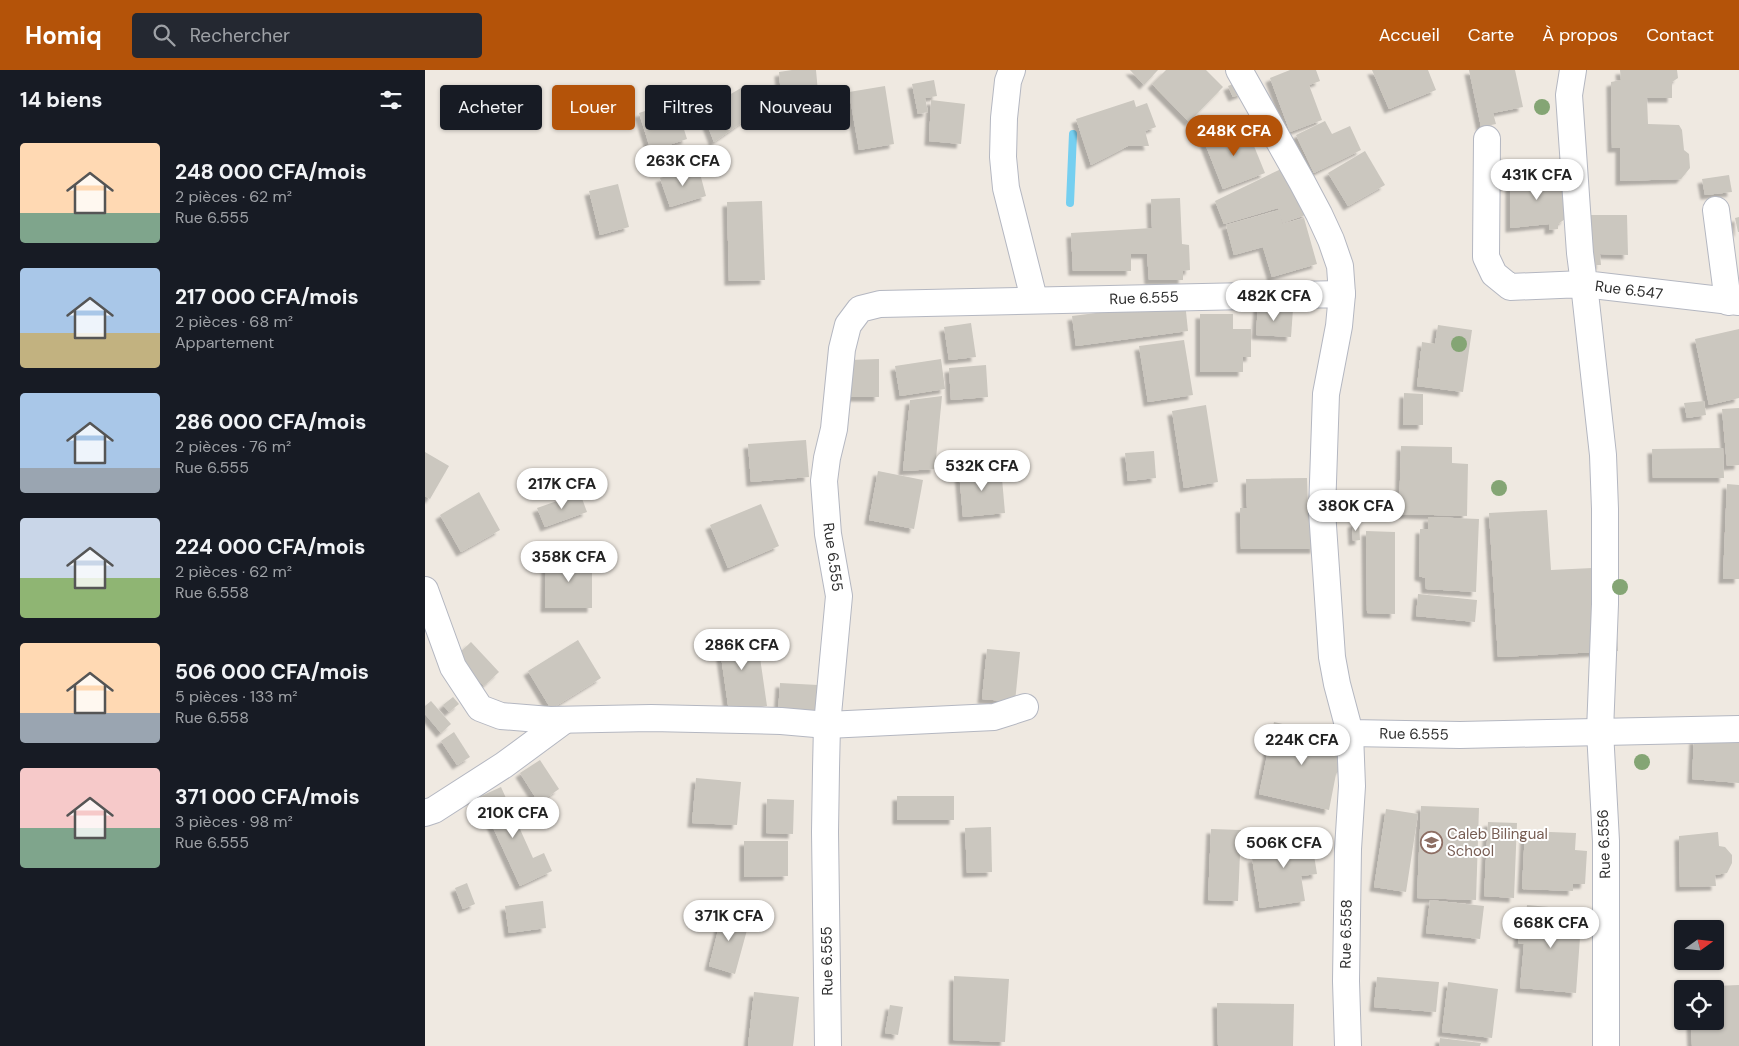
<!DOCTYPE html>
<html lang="fr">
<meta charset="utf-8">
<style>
:root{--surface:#171b24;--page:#242831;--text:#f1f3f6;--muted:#9ea1a6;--accent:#b45309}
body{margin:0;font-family:"DM Sans",sans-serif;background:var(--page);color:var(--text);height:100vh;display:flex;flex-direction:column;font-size:19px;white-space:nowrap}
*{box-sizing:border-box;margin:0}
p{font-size:16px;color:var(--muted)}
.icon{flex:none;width:28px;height:28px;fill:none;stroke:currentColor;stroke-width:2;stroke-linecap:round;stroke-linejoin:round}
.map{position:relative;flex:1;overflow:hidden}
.side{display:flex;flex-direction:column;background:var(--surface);width:425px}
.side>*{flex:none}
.guide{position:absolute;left:15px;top:15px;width:475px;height:45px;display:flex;gap:10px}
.needle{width:32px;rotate:75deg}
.fabs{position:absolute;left:1249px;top:850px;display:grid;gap:10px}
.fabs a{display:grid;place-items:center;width:50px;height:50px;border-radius:5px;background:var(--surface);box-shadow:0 1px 4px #0004;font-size:25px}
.price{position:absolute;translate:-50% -42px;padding:0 11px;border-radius:18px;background:#fff;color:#222;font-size:16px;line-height:32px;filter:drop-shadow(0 1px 2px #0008)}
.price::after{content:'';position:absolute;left:50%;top:30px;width:15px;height:11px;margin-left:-8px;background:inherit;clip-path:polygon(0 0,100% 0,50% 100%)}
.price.active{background:var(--accent);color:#fff}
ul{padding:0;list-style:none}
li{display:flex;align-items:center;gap:15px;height:125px;padding:0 20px}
li span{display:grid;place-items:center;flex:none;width:140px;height:100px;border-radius:5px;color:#555}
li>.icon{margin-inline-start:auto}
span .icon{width:60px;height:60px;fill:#fffc;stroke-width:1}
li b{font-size:21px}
h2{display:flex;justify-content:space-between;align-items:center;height:60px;padding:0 20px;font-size:21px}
.tag{padding:0 18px;border-radius:5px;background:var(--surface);box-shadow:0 1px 4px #0004;font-size:18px;line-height:45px}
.tag.active{background:var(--accent);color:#fff}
header{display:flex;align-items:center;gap:30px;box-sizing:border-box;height:70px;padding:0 25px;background:var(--accent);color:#fff}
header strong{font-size:24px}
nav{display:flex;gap:28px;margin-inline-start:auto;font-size:18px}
.search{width:350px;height:45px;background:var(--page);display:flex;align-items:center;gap:12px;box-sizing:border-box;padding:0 18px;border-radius:5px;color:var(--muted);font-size:19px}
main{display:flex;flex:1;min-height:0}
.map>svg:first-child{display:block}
</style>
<header>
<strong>Homiq</strong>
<div class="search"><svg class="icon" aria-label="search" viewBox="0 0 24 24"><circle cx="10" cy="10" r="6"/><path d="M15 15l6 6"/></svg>Rechercher</div>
<nav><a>Accueil</a><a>Carte</a><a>À propos</a><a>Contact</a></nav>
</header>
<main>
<section class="side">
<h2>14 biens<svg class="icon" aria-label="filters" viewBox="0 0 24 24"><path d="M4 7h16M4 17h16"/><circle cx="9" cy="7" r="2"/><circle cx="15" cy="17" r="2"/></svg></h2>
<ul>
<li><span style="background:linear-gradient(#ffd9b3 70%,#7fa58c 0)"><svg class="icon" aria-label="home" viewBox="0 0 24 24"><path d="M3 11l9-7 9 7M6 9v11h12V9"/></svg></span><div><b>248 000 CFA/mois</b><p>2 pièces · 62 m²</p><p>Rue 6.555</p></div></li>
<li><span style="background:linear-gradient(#a9c7e8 65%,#c2b280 0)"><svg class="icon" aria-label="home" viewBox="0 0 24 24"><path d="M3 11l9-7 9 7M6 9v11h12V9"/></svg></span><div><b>217 000 CFA/mois</b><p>2 pièces · 68 m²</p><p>Appartement</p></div></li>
<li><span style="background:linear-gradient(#a9c7e8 75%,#9aa5b1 0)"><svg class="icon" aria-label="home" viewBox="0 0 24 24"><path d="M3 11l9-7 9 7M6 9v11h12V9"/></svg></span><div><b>286 000 CFA/mois</b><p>2 pièces · 76 m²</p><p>Rue 6.555</p></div></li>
<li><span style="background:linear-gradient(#c9d6e8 60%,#8fb573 0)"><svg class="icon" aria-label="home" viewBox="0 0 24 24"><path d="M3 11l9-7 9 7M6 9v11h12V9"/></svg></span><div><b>224 000 CFA/mois</b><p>2 pièces · 62 m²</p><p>Rue 6.558</p></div></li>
<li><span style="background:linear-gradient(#ffd9b3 70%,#9aa5b1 0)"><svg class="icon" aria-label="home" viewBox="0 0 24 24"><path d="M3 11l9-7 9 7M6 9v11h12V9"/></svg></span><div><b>506 000 CFA/mois</b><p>5 pièces · 133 m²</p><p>Rue 6.558</p></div></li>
<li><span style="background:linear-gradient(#f6c9c9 60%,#7fa58c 0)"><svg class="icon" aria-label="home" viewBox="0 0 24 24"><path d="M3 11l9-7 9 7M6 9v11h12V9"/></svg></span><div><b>371 000 CFA/mois</b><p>3 pièces · 98 m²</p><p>Rue 6.555</p></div></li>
</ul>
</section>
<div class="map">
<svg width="1314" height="976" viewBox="0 0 1314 976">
<defs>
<filter id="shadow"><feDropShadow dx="-4.5" dy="4.5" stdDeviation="1" flood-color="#0004"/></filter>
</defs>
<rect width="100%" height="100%" fill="#efe9e1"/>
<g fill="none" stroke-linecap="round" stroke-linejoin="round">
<!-- stream -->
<polyline stroke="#75cff0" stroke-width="8" points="645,133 648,64"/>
</g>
<!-- building -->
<g fill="#cbc7bf" filter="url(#shadow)">
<polygon points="367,0 391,0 393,22 356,25 354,2"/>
<polygon points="705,0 733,0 719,15"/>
<polygon points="741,0 781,0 798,17 764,52 727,14"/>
<polygon points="865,0 891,0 895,11 884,15 897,50 865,62 845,8"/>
<polygon points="947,0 1003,0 1011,20 964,39"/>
<polygon points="1044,0 1090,0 1098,37 1068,43 1071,54 1056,57"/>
<polygon points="1195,0 1252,0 1253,8 1247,12 1247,28 1222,28 1223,54 1254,55 1257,60 1259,80 1264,84 1265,98 1256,109 1195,111 1195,78 1187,78 1186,12 1196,10"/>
<polygon points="509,10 512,26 500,28 503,42 493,44 487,14"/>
<polygon points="813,12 818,23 808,27 803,16"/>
<polygon points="460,16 469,74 434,80 424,22"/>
<polygon points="316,18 329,44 289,72 277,41"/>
<polygon points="506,30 540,34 536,74 504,71"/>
<polygon points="709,30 711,37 722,33 731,57 720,61 724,76 703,76 666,95 651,49"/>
<polygon points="250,31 262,69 226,81 214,43"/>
<polygon points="900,51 907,64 925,56 936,80 889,103 871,65"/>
<polygon points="820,54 840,103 798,119 779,71"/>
<polygon points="940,81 960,115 923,136 903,103"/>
<polygon points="273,96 281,126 245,137 235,108"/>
<polygon points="856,99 883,144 858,153 855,144 857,154 879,148 892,194 847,207 838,177 809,185 801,155 854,140 853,138 799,154 790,131"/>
<polygon points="1139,104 1140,149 1133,154 1133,159 1124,160 1124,154 1085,158 1085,109"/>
<polygon points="1304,105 1307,122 1280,125 1277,109"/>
<polygon points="193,114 204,157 175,165 164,121"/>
<polygon points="755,128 757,174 764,175 765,200 758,201 758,210 724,210 722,184 706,184 706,201 648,201 646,163 727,158 726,129"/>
<polygon points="337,131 340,210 304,211 302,132"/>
<polygon points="1161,145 1202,145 1203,185 1175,184 1176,195 1163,195"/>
<polygon points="1314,147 1314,162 1313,162 1310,148"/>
<polygon points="760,232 763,261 651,276 647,246"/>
<polygon points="833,236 868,239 866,267 831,265"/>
<polygon points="775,244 808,244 808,259 826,259 826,287 818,287 818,302 775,302"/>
<polygon points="546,253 551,287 524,290 519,257"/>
<polygon points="1013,255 1047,260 1038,322 992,316 997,272 1010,274"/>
<polygon points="1314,259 1314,328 1284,335 1270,269"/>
<polygon points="759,270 768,325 723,332 714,276"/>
<polygon points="454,289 454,327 424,327 424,290"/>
<polygon points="516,289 520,319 475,326 470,296"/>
<polygon points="561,295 563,327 526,330 524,298"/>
<polygon points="979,323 998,324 998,355 978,355"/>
<polygon points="517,326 510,399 478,401 485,330"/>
<polygon points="1279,331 1281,345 1262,348 1259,333"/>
<polygon points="781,335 793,412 759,418 747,341"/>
<polygon points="1314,338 1314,395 1302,396 1297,339"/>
<polygon points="381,370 384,407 326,412 323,374"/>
<polygon points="976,376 1027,377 1027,393 1043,394 1042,446 974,444"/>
<polygon points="1298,378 1299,408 1228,408 1227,379"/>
<polygon points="729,381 731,408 703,411 700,383"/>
<polygon points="0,382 24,396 5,429 0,426"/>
<polygon points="576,397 580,443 538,447 534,401"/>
<polygon points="453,401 498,410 489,459 444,450"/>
<polygon points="882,408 883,438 890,438 890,479 816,479 815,438 822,438 821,409"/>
<polygon points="1302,414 1314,415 1314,509 1298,509"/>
<polygon points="54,422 75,460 36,482 15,445"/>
<polygon points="155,423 162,442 120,457 112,438"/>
<polygon points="336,434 354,476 303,498 285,455"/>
<polygon points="1122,440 1126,500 1188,497 1193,581 1073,587 1064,443"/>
<polygon points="1003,447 1054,449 1051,522 1001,519 1000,508 994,506 995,459 1003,459"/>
<polygon points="934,452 935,470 928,471 927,453"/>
<polygon points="941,461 970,462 970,544 942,543"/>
<polygon points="121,488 167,489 167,538 120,538"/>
<polygon points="993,524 1052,530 1050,552 991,546"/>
<polygon points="331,560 342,636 304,642 293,565"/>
<polygon points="153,570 176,608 126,639 103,601"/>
<polygon points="46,572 74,602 59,616 31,586"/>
<polygon points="562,579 595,582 590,632 557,629"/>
<polygon points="355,613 393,615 392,645 353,644"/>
<polygon points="28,627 34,634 24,642 18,635"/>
<polygon points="6,631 26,654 16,663 0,644 0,636"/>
<polygon points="849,652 918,668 920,694 911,704 904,740 834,724"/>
<polygon points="29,662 45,687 32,695 16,671"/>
<polygon points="1269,669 1314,673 1314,713 1267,709"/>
<polygon points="115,690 134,719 114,733 95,703"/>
<polygon points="271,708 316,712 312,755 267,753"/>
<polygon points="76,717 108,788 119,783 127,801 95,816 54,727"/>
<rect x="472" y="726" width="57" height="24"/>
<polygon points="342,729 369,730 368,764 341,763"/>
<polygon points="996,736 1054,738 1051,830 992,828"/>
<polygon points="961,739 993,744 981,822 949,817"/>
<polygon points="1063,752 1092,753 1089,828 1059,826"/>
<polygon points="566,757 567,802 542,803 540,758"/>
<polygon points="786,759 816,760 813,831 783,830"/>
<polygon points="885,760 892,804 876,806 880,831 835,838 827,788 844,785 842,766"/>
<polygon points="1100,761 1151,763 1150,780 1162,781 1160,814 1148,814 1148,821 1097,819"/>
<polygon points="1293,762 1294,776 1300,777 1307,785 1307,793 1302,803 1290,805 1291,816 1255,817 1254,766"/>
<polygon points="319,771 363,771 363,806 319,807"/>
<polygon points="42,813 50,834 38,839 30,818"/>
<polygon points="1005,830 1059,836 1055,869 1001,863"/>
<polygon points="118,831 121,858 84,863 80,836"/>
<polygon points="1102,835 1157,840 1151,923 1095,918 1099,874 1093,873 1094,859 1100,859"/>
<polygon points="298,841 325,849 310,904 284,896"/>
<polygon points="529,906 584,909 580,972 528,970"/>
<polygon points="952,907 1014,912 1011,942 949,937"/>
<polygon points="1023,912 1073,919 1067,968 1017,962"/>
<polygon points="1314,915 1314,976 1267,976 1266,951 1290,951 1290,919 1265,919 1265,917"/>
<polygon points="329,922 374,927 368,976 323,976"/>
<polygon points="792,933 869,934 868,976 793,976"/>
<polygon points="465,935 478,937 473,965 460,963"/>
<polygon points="1015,968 1056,973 1055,976 1014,976"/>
</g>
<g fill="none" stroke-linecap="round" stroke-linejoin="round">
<defs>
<g id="minor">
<polyline points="587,0 583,11 579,48 578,87 581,118 609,229"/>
<polyline points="814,0 877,112 894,144 906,170 915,196 917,224"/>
<polyline points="1148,0 1144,25 1155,183 1159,214 1314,232"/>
<polyline points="1062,69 1061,187 1069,204 1085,217 1159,214 1178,385 1180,439 1180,534 1175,661 1181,771 1181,976"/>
<polyline points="1291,140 1303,232"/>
<polyline points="0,520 28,597 55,638 76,646 125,650 226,648 356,651 402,655 569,647 600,637"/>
<polyline points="0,743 9,740 79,695 140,650"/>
<polyline points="403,976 400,762 401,699 402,655 414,526 403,464 399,411 402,388 409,359 417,279 423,255 435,239 455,234 917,224 914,256 901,324 897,441 907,587 912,614 925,663 1035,665 1314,659"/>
<polyline points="923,976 921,911 923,779 927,716 925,663"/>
</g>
</defs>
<!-- minor casing -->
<use href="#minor" stroke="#b4b7c1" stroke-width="28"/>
<!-- minor -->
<use href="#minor" stroke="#fff" stroke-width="26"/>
</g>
<!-- trees -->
<g fill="#84a574">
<circle cx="1117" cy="37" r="8"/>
<circle cx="1034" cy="274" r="8"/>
<circle cx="1074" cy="418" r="8"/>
<circle cx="1195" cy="517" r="8"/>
<circle cx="1217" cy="692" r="8"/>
</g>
<!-- icons -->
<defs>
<symbol id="school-ring" viewBox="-11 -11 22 22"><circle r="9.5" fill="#fff" stroke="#8d6e63" stroke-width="1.5"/><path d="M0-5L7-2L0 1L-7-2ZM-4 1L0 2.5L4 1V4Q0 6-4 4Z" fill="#8d6e63"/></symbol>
</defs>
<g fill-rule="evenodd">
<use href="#school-ring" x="994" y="760" width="25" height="25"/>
</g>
<g text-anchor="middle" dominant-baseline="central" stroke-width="4" stroke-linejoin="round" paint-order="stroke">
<!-- street labels -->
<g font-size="15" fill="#2e2e2e" stroke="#fff">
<text transform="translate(1204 220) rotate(7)">Rue 6.547</text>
<text transform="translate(719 228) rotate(-2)">Rue 6.555</text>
<text transform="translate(408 487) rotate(82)">Rue 6.555</text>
<text transform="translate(989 664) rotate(1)">Rue 6.555</text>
<text transform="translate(1179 774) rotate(-92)">Rue 6.556</text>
<text transform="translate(921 864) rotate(-89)">Rue 6.558</text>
<text transform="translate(402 891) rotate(-91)">Rue 6.555</text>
</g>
<!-- education labels -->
<g font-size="15" fill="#785e54" stroke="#fff" text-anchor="start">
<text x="1022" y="764">Caleb Bilingual<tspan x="1022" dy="17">School</tspan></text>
</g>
</g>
</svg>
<div class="fabs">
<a><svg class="needle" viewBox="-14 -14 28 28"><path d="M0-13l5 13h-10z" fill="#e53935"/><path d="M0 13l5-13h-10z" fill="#9ea1a6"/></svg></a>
<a><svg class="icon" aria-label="locate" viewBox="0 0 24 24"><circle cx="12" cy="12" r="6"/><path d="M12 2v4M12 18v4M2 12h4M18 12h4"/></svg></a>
</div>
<b class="price active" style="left:809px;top:87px">248K CFA</b>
<b class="price" style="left:258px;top:117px">263K CFA</b>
<b class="price" style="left:1112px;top:131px">431K CFA</b>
<b class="price" style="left:849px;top:252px">482K CFA</b>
<b class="price" style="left:557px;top:422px">532K CFA</b>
<b class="price" style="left:137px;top:440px">217K CFA</b>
<b class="price" style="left:931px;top:462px">380K CFA</b>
<b class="price" style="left:144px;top:513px">358K CFA</b>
<b class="price" style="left:317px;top:601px">286K CFA</b>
<b class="price" style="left:877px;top:696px">224K CFA</b>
<b class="price" style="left:88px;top:769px">210K CFA</b>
<b class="price" style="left:859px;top:799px">506K CFA</b>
<b class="price" style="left:304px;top:872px">371K CFA</b>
<b class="price" style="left:1126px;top:879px">668K CFA</b>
<div class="guide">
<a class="tag">Acheter</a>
<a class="tag active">Louer</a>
<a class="tag">Filtres</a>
<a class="tag">Nouveau</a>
</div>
</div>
</main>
